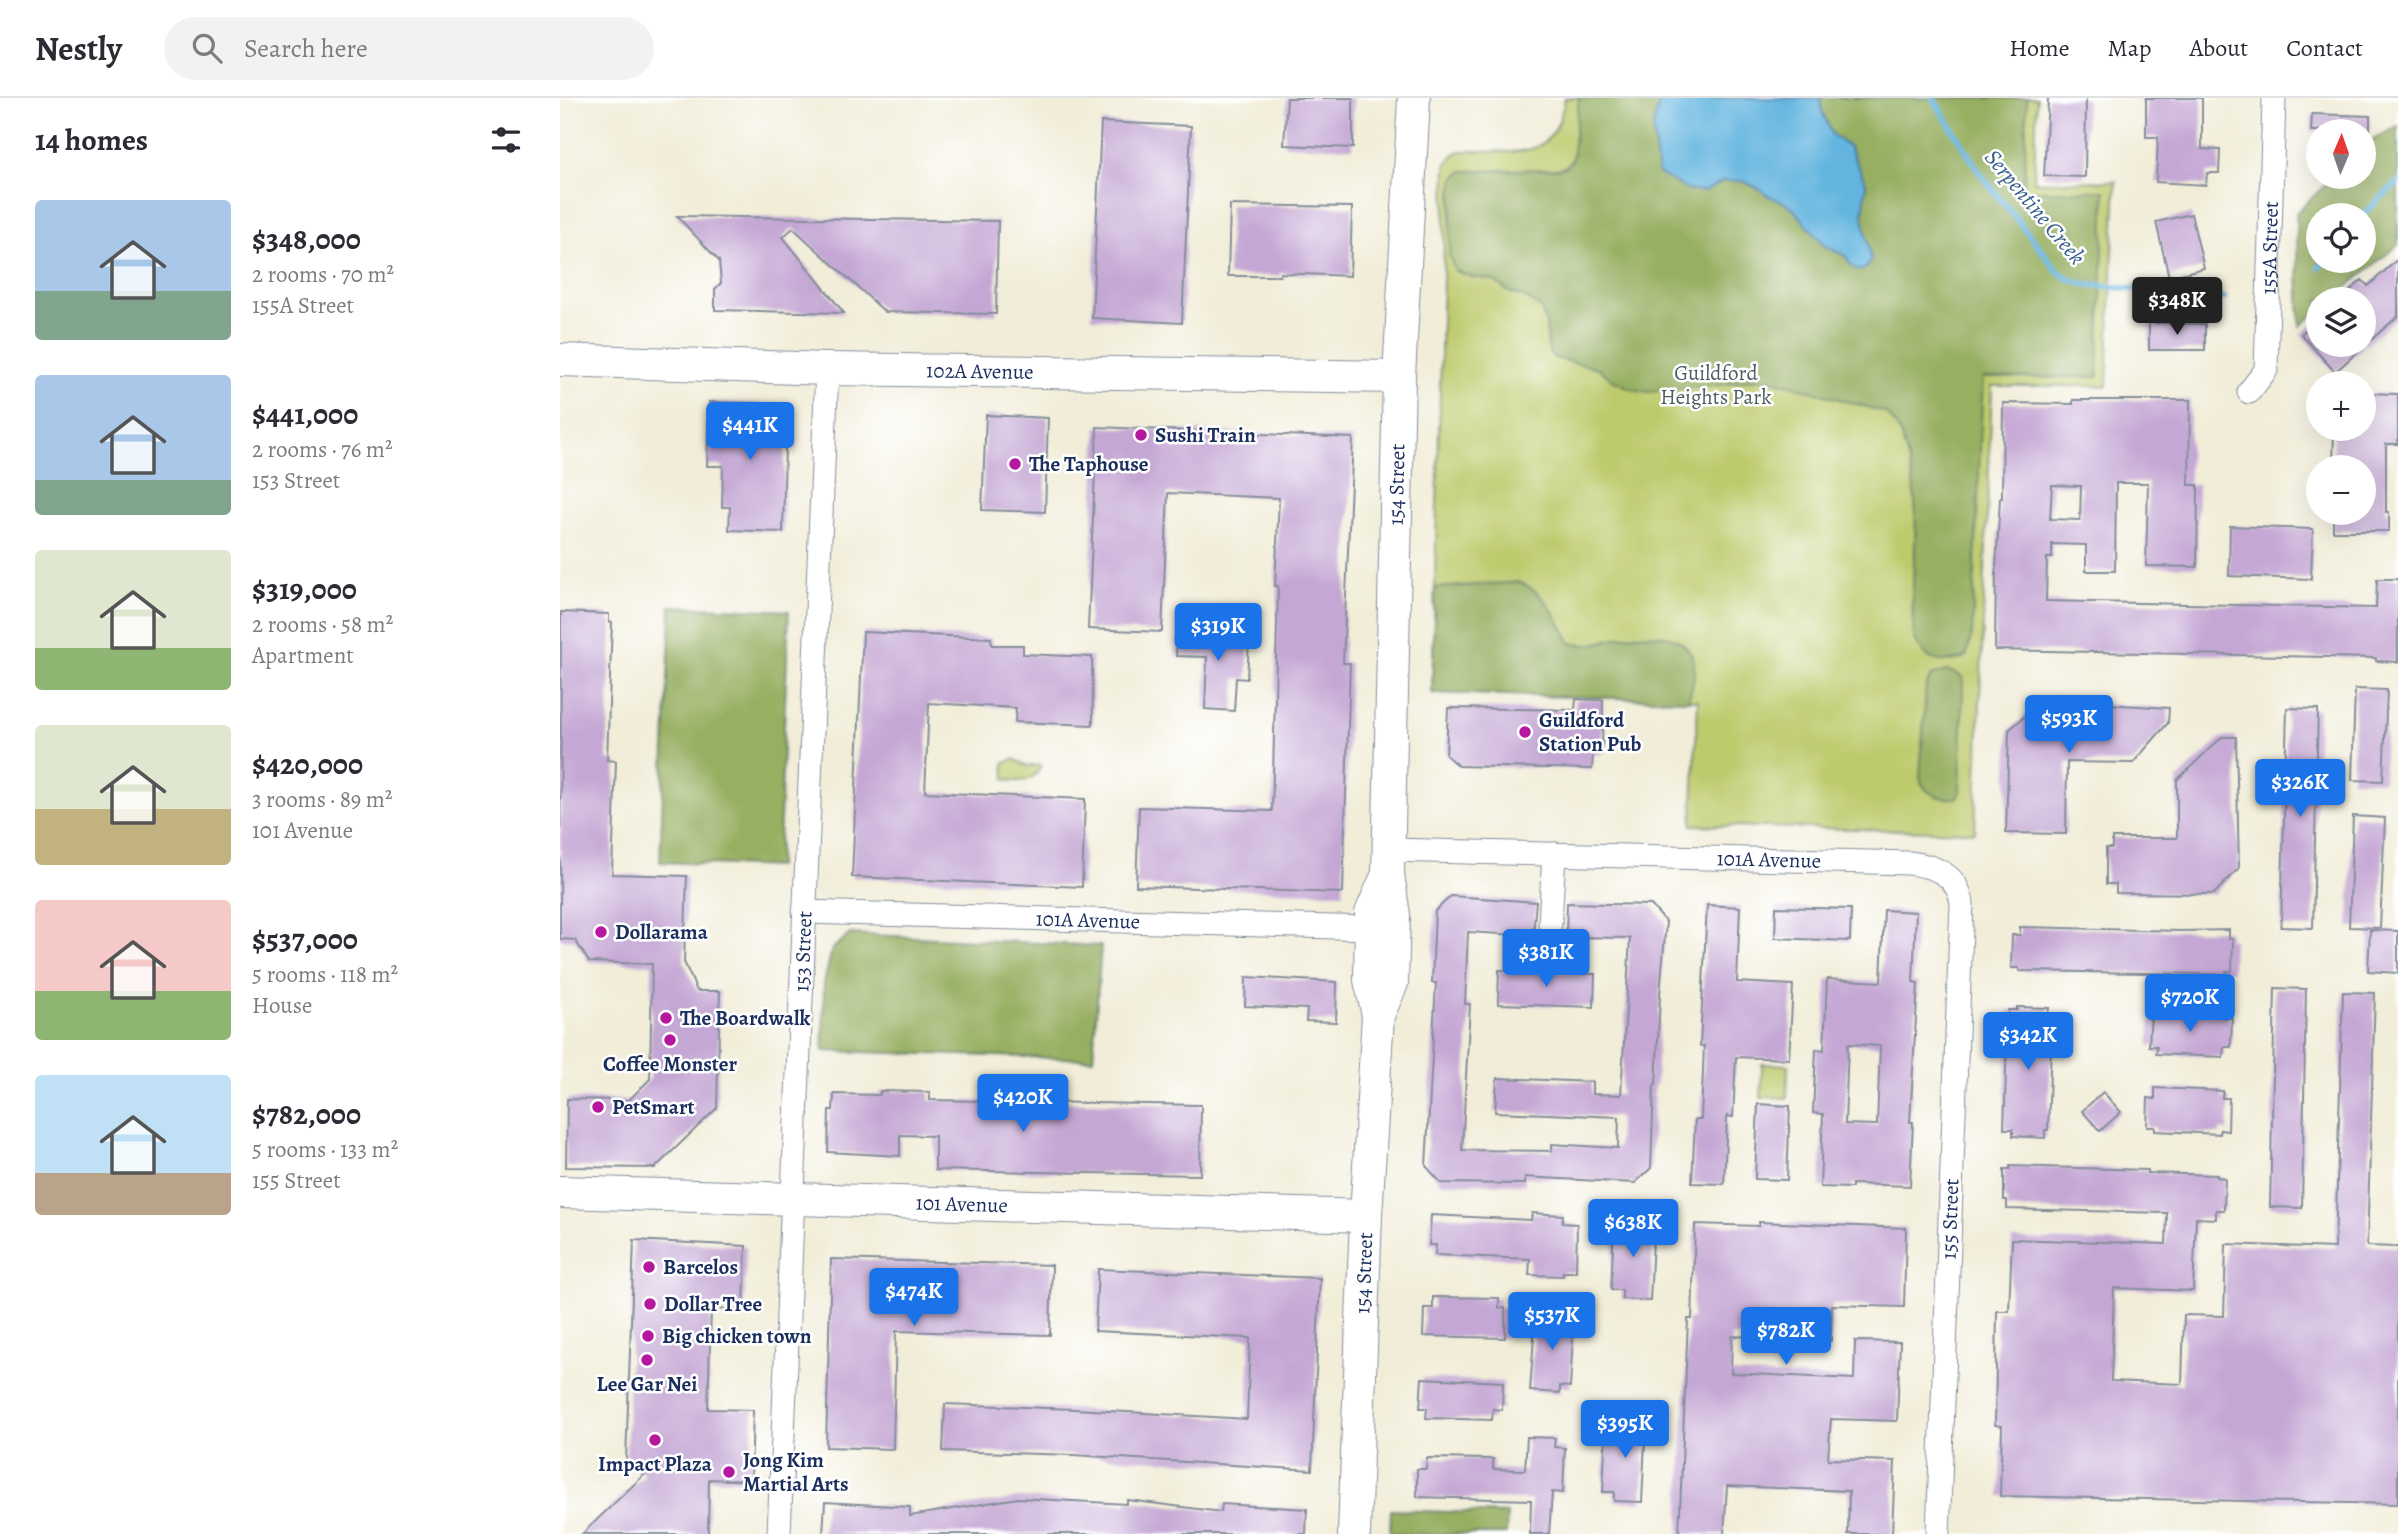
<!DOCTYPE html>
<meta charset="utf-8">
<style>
:root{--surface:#fff;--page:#f2f2f3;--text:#2b2b33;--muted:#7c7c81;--line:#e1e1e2;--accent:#1a73e8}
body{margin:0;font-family:Alegreya,serif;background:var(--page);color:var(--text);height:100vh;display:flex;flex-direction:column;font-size:26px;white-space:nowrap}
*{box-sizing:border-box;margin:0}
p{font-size:23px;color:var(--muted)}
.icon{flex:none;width:38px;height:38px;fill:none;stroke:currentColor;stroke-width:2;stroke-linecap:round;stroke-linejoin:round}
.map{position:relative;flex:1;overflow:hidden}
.panel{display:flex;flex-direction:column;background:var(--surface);width:560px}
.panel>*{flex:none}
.needle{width:46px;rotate:2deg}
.controls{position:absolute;left:1746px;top:21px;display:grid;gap:14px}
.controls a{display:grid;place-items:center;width:70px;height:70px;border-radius:50%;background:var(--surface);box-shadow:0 7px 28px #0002;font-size:35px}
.price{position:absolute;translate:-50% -60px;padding:0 16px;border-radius:7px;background:var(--accent);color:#fff;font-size:23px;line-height:46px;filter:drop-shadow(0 2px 4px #0008)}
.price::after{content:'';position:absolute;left:50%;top:42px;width:21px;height:16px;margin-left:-10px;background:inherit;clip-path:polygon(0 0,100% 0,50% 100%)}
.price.on{background:#222;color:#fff}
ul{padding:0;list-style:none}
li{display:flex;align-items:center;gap:21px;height:175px;padding:0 35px}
li span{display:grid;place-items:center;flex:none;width:196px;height:140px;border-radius:7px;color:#555}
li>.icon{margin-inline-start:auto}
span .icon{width:84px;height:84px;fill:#fffc;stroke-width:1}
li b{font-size:30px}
h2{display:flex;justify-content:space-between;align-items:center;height:84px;padding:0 35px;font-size:30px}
header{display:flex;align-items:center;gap:42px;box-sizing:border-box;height:98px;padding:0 35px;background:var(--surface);border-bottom:2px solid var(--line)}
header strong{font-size:33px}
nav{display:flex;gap:38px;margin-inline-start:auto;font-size:24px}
.search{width:490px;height:63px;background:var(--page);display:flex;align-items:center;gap:18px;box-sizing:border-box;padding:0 24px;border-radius:38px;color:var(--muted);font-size:26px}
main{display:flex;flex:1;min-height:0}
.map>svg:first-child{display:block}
</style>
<header>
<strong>Nestly</strong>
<div class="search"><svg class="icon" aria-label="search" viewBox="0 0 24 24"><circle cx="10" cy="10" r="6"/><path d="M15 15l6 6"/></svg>Search here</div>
<nav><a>Home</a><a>Map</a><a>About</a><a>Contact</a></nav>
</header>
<main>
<section class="panel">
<h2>14 homes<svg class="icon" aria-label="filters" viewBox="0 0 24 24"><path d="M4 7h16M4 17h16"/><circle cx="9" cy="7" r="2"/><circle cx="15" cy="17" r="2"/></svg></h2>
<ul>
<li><span style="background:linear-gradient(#a9c7e8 65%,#7fa58c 0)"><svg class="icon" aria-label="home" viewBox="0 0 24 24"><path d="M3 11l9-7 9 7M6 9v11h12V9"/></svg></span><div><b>$348,000</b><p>2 rooms · 70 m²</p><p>155A Street</p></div></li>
<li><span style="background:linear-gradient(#a9c7e8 75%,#7fa58c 0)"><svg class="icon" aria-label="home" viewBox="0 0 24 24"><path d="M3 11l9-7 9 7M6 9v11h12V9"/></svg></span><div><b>$441,000</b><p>2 rooms · 76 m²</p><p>153 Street</p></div></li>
<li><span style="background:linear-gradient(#dfe7d0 70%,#8fb573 0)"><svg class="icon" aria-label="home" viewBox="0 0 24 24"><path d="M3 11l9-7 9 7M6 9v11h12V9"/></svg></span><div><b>$319,000</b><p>2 rooms · 58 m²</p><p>Apartment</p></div></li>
<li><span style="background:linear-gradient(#dfe7d0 60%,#c2b280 0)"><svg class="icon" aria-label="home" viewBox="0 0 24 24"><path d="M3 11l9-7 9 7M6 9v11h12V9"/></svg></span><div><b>$420,000</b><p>3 rooms · 89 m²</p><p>101 Avenue</p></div></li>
<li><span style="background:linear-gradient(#f6c9c9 65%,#8fb573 0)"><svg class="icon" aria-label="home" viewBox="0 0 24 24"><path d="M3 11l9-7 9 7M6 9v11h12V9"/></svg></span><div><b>$537,000</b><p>5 rooms · 118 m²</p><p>House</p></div></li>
<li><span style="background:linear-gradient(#bfe0f5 70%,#b9a48a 0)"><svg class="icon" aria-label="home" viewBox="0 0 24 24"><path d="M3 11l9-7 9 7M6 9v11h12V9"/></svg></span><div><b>$782,000</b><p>5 rooms · 133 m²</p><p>155 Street</p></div></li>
</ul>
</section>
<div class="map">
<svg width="1838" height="1436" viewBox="0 0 1838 1436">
<rect width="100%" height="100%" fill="#fff"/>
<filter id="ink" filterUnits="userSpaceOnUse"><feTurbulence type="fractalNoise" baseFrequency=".0143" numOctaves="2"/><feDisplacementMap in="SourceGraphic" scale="14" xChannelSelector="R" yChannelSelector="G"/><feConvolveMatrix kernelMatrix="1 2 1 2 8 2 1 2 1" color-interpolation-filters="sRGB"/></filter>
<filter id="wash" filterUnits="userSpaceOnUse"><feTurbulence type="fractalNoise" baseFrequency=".00686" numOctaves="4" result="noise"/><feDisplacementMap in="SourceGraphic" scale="28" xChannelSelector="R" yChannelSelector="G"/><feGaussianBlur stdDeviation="1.57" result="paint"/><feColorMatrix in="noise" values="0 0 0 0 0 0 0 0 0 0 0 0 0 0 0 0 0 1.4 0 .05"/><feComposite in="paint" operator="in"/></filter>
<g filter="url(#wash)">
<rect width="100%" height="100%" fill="#f1edd8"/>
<!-- green -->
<g fill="#becb6d" stroke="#6c7d66" stroke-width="2">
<path d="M1005,0H1477L1474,84L1556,83L1547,288H1432L1415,734L1132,727L1138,602L872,595L886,68C889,60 892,56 901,53C952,51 994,69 1005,0Z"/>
<path d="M454,661L467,668L481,667C476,683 460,686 445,681L444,665Z"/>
<polygon points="1202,966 1228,967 1227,1000 1201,999"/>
</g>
<!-- forest -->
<g fill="#96af60" stroke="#586f5f" stroke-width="2" fill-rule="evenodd">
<path d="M1019,0H1100L1093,30L1154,89L1163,83H1183L1231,108L1265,148L1286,158L1291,168L1305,140L1303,118L1306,85L1289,49L1272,37L1262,13L1260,0H1467L1464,93H1545L1538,279L1423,280L1412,536L1406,559C1381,568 1363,564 1354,538C1347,473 1367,417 1345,351C1340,335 1336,324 1324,314L1213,282H1188L1155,288L1087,294L1072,291L1054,283L1038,270L995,260L989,255L986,226L981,210L968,201L949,194L933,182L911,179L895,173L889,157L893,82L903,73L997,71L1005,69L1012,62Z"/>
<path d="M1838,28V147L1772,201H1759V212L1740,228L1736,115L1774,79H1804V50L1811,43ZM1759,117H1804V163H1759Z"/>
<path d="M958,484C985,492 998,522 1011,545C1031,551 1045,541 1065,538C1115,531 1149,545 1128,602L872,595L875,490Z"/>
<polygon points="111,508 229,513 218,769 100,764"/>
<path d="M1386,573L1395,575L1402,579L1403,587L1400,694L1398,699C1383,703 1365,697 1360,681L1366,587L1371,578Z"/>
<polygon points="290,836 541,848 533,961 263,953 264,885 272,851"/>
<polygon points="831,1412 947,1416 946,1436 830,1436"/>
</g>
<!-- water -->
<polygon fill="#64b5df" stroke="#40729e" stroke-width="2" points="1100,0 1260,0 1262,13 1272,37 1289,49 1306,85 1303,118 1311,162 1306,170 1300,173 1291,168 1286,158 1265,148 1231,108 1207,97 1198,90 1183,83 1163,83 1145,93 1130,93 1098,75 1093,30"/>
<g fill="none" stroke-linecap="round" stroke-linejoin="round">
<!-- stream -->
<g stroke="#64b5df" stroke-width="6">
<polyline points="1373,0 1422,78 1499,174 1511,182 1524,186 1664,200"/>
<polyline points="1802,117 1838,84"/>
<polyline points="1759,169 1765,163"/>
</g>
</g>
<g id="blocks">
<!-- building -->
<g fill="#c4a7d4" fill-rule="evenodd">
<polygon points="727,0 793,0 793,50 724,47"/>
<polygon points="1488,0 1526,0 1525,79 1484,78"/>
<polygon points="1586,0 1642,0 1642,51 1660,52 1659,75 1647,75 1646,87 1596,84 1598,39 1586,39"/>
<polygon points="1752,16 1810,18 1810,33 1751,33"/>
<polygon points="541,24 631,28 622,225 532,220"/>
<polygon points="670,107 792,109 790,178 720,175 720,178 668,178"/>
<polygon points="1631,116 1644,170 1609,179 1596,124"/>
<polygon points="117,118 438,123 436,216 325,214 233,130 223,139 284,215 155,212 155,191 161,185 159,163"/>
<polygon points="1838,161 1838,218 1775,274 1741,236 1759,221 1759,247 1804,247 1804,201 1781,201 1802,182 1808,188"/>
<polygon points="1589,225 1645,226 1645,252 1589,252"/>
<polygon points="1805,295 1838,296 1838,346 1826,346 1826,414 1829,414 1829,433 1773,433 1773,415 1804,415 1804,369 1773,369 1774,331 1804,331"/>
<path d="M1513,302H1630L1629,387H1638L1637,469L1586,468L1588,385H1556L1555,473H1526V447L1492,446V460H1487L1486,503L1816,510L1817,481H1838V564L1816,563V560L1435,552L1436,470L1440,400H1442L1443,305L1513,306ZM1492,387L1521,388L1520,422L1490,421Z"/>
<polygon points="149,304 226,306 223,434 169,432 170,409 162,409 163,368 147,368"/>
<polygon points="426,317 488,320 485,414 422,412"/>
<polygon points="537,329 793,340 783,565 790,565 783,795 576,788 579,709 712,713 718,488 715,488 719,400 608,395 602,534 528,531"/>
<polygon points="1670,428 1753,431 1751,481 1669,478"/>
<polygon points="1,514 49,516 49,524 52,524 47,662 56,663 52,776 127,778 124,864 137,893 160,893 157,1010 95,1070 6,1069 7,1001 69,1002 90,981 92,866 29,864 15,842 0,841"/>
<polygon points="633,526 649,527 649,531 677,533 676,543 689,543 687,581 676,580 674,613 645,611 647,559 616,558 617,540 632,541"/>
<polygon points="303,534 431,540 432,547 463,547 463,556 532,559 533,627 455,624 456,610 369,605 365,694 525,701 522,789 292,779"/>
<polygon points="1795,591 1827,592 1823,683 1792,682"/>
<polygon points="1016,601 1043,602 1042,656 1033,656 1032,671 898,668 886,657 888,610 1015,612"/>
<polygon points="1483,602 1609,610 1608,625 1573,665 1507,664 1506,736 1446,735 1449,632"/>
<polygon points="1727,610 1758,611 1753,830 1721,829"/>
<polygon points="1662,639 1676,639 1679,770 1654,796 1556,795 1556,786 1546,786 1546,750 1552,750 1552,740 1617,740 1617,682"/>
<polygon points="1793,718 1825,720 1820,830 1789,829"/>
<polygon points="891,798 976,804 973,838 908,834 905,906 910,906 902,1052 992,1053 992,1046 1058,1050 1059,1019 935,1014 937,980 1032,984 1032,996 1061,997 1070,840 1006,839 1007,805 1091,807 1106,824 1100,897 1096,987 1094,987 1091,1070 1075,1085 965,1079 965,1086 881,1085 866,1068 876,885 872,885 875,813"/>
<polygon points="1147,807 1180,809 1177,884 1233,887 1229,961 1176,959 1173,1019 1167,1018 1164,1086 1132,1085 1135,1021 1141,1021 1144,948 1140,948"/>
<polygon points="1216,809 1291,811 1290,843 1215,840"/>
<path d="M1324,812L1356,814L1353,884L1358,885L1350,1024H1353L1350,1088L1292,1086V1090L1260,1089L1263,1016L1253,1015L1256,951L1264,952L1267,881L1321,884ZM1288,946L1320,948L1317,1027L1285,1026Z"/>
<polygon points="1460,829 1620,833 1669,832 1669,841 1673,841 1672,873 1666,873 1667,876 1645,876 1459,873 1459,870 1451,870 1452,837 1460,837"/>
<polygon points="1810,832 1838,833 1838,875 1808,873"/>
<polygon points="939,872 1035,876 1034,909 938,906"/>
<polygon points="686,879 777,884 776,924 746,923 747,911 685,908"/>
<polygon points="1715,890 1746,891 1742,1110 1710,1109"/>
<polygon points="1783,894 1815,895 1807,1148 1838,1149 1838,1406 1440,1398 1442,1328 1435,1327 1437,1213 1449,1213 1452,1141 1606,1146 1607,1115 1447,1111 1447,1102 1444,1102 1444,1071 1450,1071 1450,1068 1588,1072 1588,1075 1657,1077 1657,1079 1665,1080 1664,1112 1656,1112 1656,1121 1636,1120 1633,1193 1554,1190 1551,1283 1622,1286 1624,1217 1664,1218 1666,1146 1775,1150"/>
<polygon points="1457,909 1489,910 1488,916 1492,916 1488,1032 1485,1032 1485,1040 1453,1038 1453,1031 1444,1031 1448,912 1457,912"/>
<polygon points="1600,913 1664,916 1664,920 1672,920 1671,949 1664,949 1663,959 1596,956 1597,948 1589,948 1591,915 1599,916"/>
<polygon points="1595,990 1663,993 1662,1000 1669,1000 1668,1033 1660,1032 1660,1036 1595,1033 1595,1029 1587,1029 1588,1000 1595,1001"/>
<polygon points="320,993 370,994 370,1002 641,1007 640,1077 375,1072 375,1038 340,1037 340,1058 268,1054 269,1012 273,1012 274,996 320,997"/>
<polygon points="1543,994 1561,1014 1540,1033 1522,1013"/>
<polygon points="1198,1006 1230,1008 1227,1082 1195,1081"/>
<polygon points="972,1115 1003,1117 1002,1125 1017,1126 1016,1174 1003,1174 1003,1178 969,1177 970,1161 875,1157 876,1147 869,1147 871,1117 971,1122"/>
<polygon points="1064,1120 1094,1121 1090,1203 1062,1201 1062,1192 1051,1192 1054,1125 1064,1126"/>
<polygon points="1199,1124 1346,1130 1344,1209 1272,1207 1271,1243 1172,1238 1171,1275 1294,1281 1295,1243 1340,1244 1337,1323 1271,1321 1268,1361 1335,1363 1332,1436 1288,1436 1289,1393 1167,1388 1164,1436 1119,1436 1128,1221 1132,1221 1135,1126 1199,1128"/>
<polygon points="74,1142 186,1148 184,1212 151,1211 148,1311 193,1312 191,1383 149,1381 148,1436 22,1436 85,1376 66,1363"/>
<polygon points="271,1161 492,1167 490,1237 336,1233 333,1351 266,1349"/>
<polygon points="538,1171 760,1180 752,1372 513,1357 383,1353 385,1306 515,1311 687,1321 690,1240 535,1233"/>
<polygon points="873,1199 939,1200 939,1210 945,1210 945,1240 863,1238 864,1210 873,1210"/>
<polygon points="976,1212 1004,1213 1003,1222 1014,1223 1010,1289 1000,1288 1000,1295 970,1293"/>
<polygon points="862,1280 943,1284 942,1312 933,1311 932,1322 866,1320 867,1310 860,1310"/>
<polygon points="1056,1322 1086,1323 1082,1404 1054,1403 1054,1394 1043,1394 1046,1327 1056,1328"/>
<polygon points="967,1339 995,1340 994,1349 1005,1350 1003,1395 992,1394 989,1436 970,1436 971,1402 857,1399 857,1371 866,1371 867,1360 933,1361 933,1371 965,1372"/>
<polygon points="458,1400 567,1406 567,1402 661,1414 662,1406 747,1411 746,1436 263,1436 265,1404 350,1409 350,1418"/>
</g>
</g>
</g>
<g filter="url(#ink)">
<use href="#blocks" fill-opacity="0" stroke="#868e9b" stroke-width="2"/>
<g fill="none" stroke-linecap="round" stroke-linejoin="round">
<defs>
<g id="street">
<path id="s1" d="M1689,294L1706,272L1714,0"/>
<path id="s2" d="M829,752L1349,765C1375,768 1397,776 1402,805L1378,1436"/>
<path id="s3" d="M244,814L811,830"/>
<polyline points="990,826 994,756"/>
<path id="s4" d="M219,1436L267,271"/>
</g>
<g id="secondary">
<path id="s5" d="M0,262L267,271L839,279"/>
<path id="s6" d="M818,917L832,885L834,817L828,776L839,279L854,0"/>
<path id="s7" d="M0,1094L806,1118"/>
<path id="s8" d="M794,1436L806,1118L818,917L810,882L811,815L828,776"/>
</g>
</defs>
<!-- street casing -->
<use href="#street" stroke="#868e9b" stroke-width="25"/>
<!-- secondary casing -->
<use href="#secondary" stroke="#868e9b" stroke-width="34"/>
<!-- street -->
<use href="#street" stroke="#fff" stroke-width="23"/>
<!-- secondary -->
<use href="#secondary" stroke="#fff" stroke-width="32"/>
</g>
</g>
<!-- markers -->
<g fill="#b5179e" stroke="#fff" stroke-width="2.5">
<circle cx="581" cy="337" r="7"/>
<circle cx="455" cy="366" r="7"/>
<circle cx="965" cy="634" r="7"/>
<circle cx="41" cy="834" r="7"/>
<circle cx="106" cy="920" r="7"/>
<circle cx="110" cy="942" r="7"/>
<circle cx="38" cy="1009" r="7"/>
<circle cx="89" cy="1169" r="7"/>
<circle cx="90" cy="1206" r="7"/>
<circle cx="88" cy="1238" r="7"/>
<circle cx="87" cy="1262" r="7"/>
<circle cx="95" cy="1342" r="7"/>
<circle cx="169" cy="1374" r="7"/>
</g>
<g text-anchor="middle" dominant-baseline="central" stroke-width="5" stroke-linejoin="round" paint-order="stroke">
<!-- street labels -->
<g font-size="21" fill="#1b2f5e" stroke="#fff">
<text stroke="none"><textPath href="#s1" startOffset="150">155A Street</textPath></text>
<text stroke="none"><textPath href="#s5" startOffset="420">102A Avenue</textPath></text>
<text stroke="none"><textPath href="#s6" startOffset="534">154 Street</textPath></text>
<text stroke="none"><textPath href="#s2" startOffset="380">101A Avenue</textPath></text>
<text stroke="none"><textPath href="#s3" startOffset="284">101A Avenue</textPath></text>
<text stroke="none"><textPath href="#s4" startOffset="583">153 Street</textPath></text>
<text stroke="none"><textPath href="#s7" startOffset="402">101 Avenue</textPath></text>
<text transform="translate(1390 1121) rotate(-88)">155 Street</text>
<text stroke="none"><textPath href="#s8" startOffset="261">154 Street</textPath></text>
</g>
<!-- park labels -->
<g font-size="21" fill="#4c5e62" stroke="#fff">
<text x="1156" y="275">Guildford<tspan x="1156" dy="24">Heights Park</tspan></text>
</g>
<!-- poi labels -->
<g font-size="21" font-weight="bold" fill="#1b2f5e" stroke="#fff" text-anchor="start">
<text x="595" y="337">Sushi Train</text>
<text x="469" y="366">The Taphouse</text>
<text x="979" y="622">Guildford<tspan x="979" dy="24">Station Pub</tspan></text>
<text x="55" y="834">Dollarama</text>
<text x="120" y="920">The Boardwalk</text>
<text x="110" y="966" text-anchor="middle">Coffee Monster</text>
<text x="52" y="1009">PetSmart</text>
<text x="103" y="1169">Barcelos</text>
<text x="104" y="1206">Dollar Tree</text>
<text x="102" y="1238">Big chicken town</text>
<text x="87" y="1286" text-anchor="middle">Lee Gar Nei</text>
<text x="183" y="1362">Jong Kim<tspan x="183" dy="24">Martial Arts</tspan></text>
<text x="95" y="1366" text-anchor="middle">Impact Plaza</text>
</g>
<!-- water labels -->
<g font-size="23" font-style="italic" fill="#355e8b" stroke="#fff">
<text transform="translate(1475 109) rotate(50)">Serpentine Creek</text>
</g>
</g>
</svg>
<div class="controls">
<a><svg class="needle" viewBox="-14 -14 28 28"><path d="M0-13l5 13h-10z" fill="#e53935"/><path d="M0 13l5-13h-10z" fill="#7c7c81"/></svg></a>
<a><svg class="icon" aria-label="locate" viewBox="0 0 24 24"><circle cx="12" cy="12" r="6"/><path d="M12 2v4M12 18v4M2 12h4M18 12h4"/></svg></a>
<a><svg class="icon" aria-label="layers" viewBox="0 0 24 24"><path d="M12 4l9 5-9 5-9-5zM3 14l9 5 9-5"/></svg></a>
<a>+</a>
<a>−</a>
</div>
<b class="price on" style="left:1617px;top:239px">$348K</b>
<b class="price" style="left:190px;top:364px">$441K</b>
<b class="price" style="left:658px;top:565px">$319K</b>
<b class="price" style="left:1509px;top:657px">$593K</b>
<b class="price" style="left:1740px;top:721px">$326K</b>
<b class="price" style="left:986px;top:891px">$381K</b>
<b class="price" style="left:1630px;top:936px">$720K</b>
<b class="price" style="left:1468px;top:974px">$342K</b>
<b class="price" style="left:463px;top:1036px">$420K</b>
<b class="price" style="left:1073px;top:1161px">$638K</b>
<b class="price" style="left:354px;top:1230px">$474K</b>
<b class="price" style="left:992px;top:1254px">$537K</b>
<b class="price" style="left:1226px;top:1269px">$782K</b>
<b class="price" style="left:1065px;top:1362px">$395K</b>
</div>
</main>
